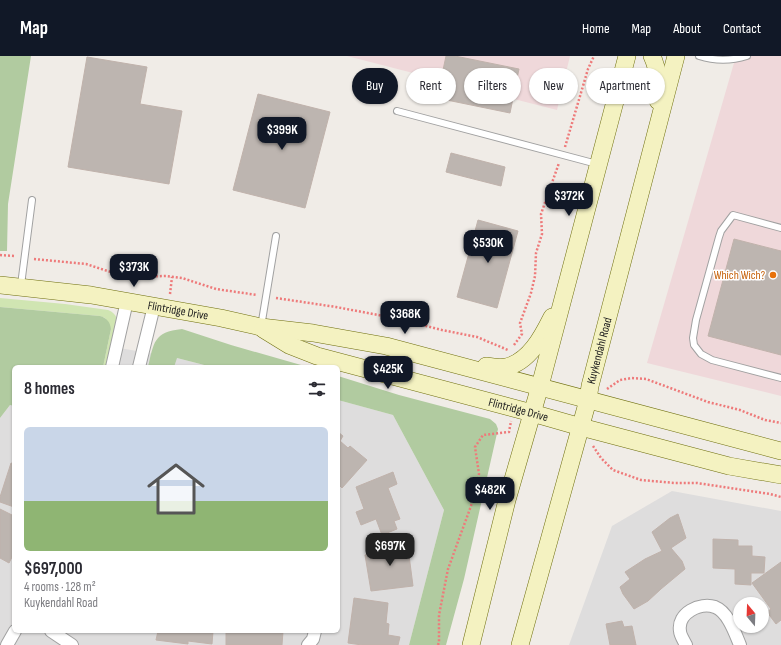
<!DOCTYPE html>
<meta charset="utf-8">
<style>
:root{--surface:#fff;--page:#f2f2f3;--text:#2b2b33;--muted:#7c7c81;--line:#e1e1e2;--accent:#111827}
body{margin:0;font-family:"Sofia Sans Condensed",sans-serif;background:var(--page);color:var(--text);height:100vh;display:flex;flex-direction:column;font-size:15px;white-space:nowrap}
*{box-sizing:border-box;margin:0}
p{font-size:13px;color:var(--muted)}
.icon{flex:none;width:22px;height:22px;fill:none;stroke:currentColor;stroke-width:2;stroke-linecap:round;stroke-linejoin:round}
.map{position:relative;flex:1;overflow:hidden}
.details{position:absolute;left:12px;top:309px;width:328px;height:268px;display:flex;flex-direction:column;background:var(--surface);border-radius:6px;box-shadow:0 1px 3px #0004}
.details>*{flex:none}
.top-card{position:absolute;left:352px;top:12px;width:369px;height:36px;display:flex;gap:8px}
.needle{width:26px;rotate:341deg}
.fabs{position:absolute;left:733px;top:541px;display:grid;gap:8px}
.fabs a{display:grid;place-items:center;width:36px;height:36px;border-radius:50%;background:var(--surface);box-shadow:0 1px 3px #0004;font-size:20px}
.price{position:absolute;translate:-50% -34px;padding:0 9px;border-radius:8px;background:var(--accent);color:#fff;font-size:13px;line-height:26px;filter:drop-shadow(0 1px 2px #0008)}
.price::after{content:'';position:absolute;left:50%;top:24px;width:12px;height:9px;margin-left:-6px;background:inherit;clip-path:polygon(0 0,100% 0,50% 100%)}
.price.on{background:#222;color:#fff}
ul{padding:0;list-style:none}
li{display:grid;align-content:center;gap:8px;height:212px;padding:0 12px}
li+li{border-top:1px solid var(--line)}
li span{display:grid;place-items:center;height:124px;border-radius:6px;color:#555}
li>.icon{margin-inline-start:auto}
span .icon{width:72px;height:72px;fill:#fffc;stroke-width:1}
li b{font-size:17px}
h2{display:flex;justify-content:space-between;align-items:center;height:48px;padding:0 12px;font-size:17px}
.pill{padding:0 14px;border-radius:18px;background:var(--surface);box-shadow:0 1px 3px #0004;font-size:14px;line-height:36px}
.pill.on{background:var(--accent);color:#fff}
header{display:flex;align-items:center;gap:24px;box-sizing:border-box;height:56px;padding:0 20px;background:var(--accent);color:#fff}
header strong{font-size:19px}
nav{display:flex;gap:22px;margin-inline-start:auto;font-size:14px}
.map>svg:first-child{display:block}
</style>
<header>
<strong>Map</strong>
<nav><a>Home</a><a>Map</a><a>About</a><a>Contact</a></nav>
</header>
<div class="map">
<svg width="781" height="589" viewBox="0 0 781 589">
<rect width="100%" height="100%" fill="#f0ece7"/>
<!-- residential -->
<g fill="#dedddd" fill-rule="evenodd">
<polygon points="108,290 177,302 212,311 103,311"/>
<polygon points="338,344 393,359 444,454 409,589 0,589 0,362 10,349 14,350 14,575 338,575"/>
<path d="M672,435L781,455V589H569L612,470ZM740,548H762V570H740Z"/>
</g>
<!-- commercial -->
<g fill="#efd8da">
<polygon points="347,0 570,0 557,54"/>
<polygon points="736,0 781,0 781,340 647,307"/>
</g>
<!-- grass -->
<path fill="#d0e5b2" d="M0,242L65,248L108,254C113,256 115,258 117,263C119,271 110,301 108,311H103L111,273L105,262L100,260L0,251Z"/>
<!-- forest -->
<g fill="#b1cba0">
<polygon points="0,0 31,0 8,148 7,195 0,195"/>
<path d="M0,251L100,260C107,262 110,266 111,273L103,311H14V350L10,349L0,362Z"/>
<path d="M182,273L231,289L308,311H212L177,302L174,311H148C154,287 153,276 182,273Z"/>
<polygon points="338,320 399,339 490,363 496,368 498,373 464,523 446,589 409,589 444,454 393,359 338,344"/>
</g>
<!-- building -->
<g fill="#bdb5b0" stroke="#c0b2ab">
<polygon points="446,0 455,0 519,13 510,57 437,42"/>
<polygon points="87,1 147,11 140,48 182,55 169,128 68,111"/>
<polygon points="258,38 330,56 305,152 233,134"/>
<polygon points="451,97 505,111 501,130 446,116"/>
<polygon points="478,164 518,175 497,252 457,241"/>
<polygon points="734,183 781,195 781,299 708,280"/>
<polygon points="338,376 343,380 340,385 348,392 350,390 367,404 342,432 338,428"/>
<polygon points="11,407 14,408 14,451 0,446 0,441"/>
<polygon points="393,416 397,428 388,432 400,463 394,465 397,473 382,479 376,463 361,469 356,456 364,453 356,431"/>
<polygon points="0,453 14,460 14,497 9,507 0,502"/>
<polygon points="678,458 686,482 671,492 682,505 685,513 661,533 648,545 634,553 623,538 620,531 630,523 625,516 645,503 662,495 652,476 670,462"/>
<polygon points="713,483 738,484 738,490 752,490 752,500 765,501 764,517 751,517 751,529 735,528 735,513 713,512"/>
<polygon points="407,484 413,530 371,535 365,499 380,497 379,488"/>
<polygon points="781,506 781,564 776,568 767,556 771,553 752,527"/>
<polygon points="354,542 388,547 386,567 389,568 388,579 400,581 398,589 362,589 348,587"/>
<polygon points="622,565 624,571 632,570 636,589 610,589 606,568"/>
<polygon points="158,575 213,575 212,588 188,585 188,588 156,584"/>
<polygon points="226,575 283,575 282,589 226,589"/>
</g>
<g fill="none" stroke-linecap="round" stroke-linejoin="round">
<defs>
<g id="lane">
<path d="M699,0C715,5 731,5 747,0"/>
<polyline points="397,55 597,108"/>
<polyline points="781,172 733,159 721,175 719,181 696,264 693,282 694,289 701,298 712,304 781,322"/>
<polyline points="21,229 32,144"/>
<polyline points="261,271 276,180"/>
</g>
<g id="street">
<polyline points="112,311 127,245"/>
<polyline points="139,311 154,250"/>
<polyline points="51,575 72,589"/>
<polyline points="7,589 15,575"/>
<polyline points="308,589 313,583 315,575"/>
<path d="M686,589C684,585 680,579 680,575C677,557 700,546 715,551C728,556 735,577 740,589"/>
</g>
<g id="secondary">
<path d="M652,0C659,15 659,29 658,45"/>
<path id="s1" d="M0,229L91,239L221,262L261,271L313,277L386,290L781,395"/>
<path id="s2" d="M263,273L289,289L317,300L532,357L581,371L729,410L781,419"/>
<path d="M486,310C492,311 500,312 506,311C529,306 542,281 552,261"/>
<polyline points="471,589 507,444 540,330 627,0"/>
<path id="s3" d="M520,589L588,344L590,330L676,0"/>
</g>
</defs>
<!-- lane casing -->
<use href="#lane" stroke="#a1a1a1" stroke-width="8"/>
<!-- street casing -->
<use href="#street" stroke="#a1a1a1" stroke-width="14"/>
<!-- secondary casing -->
<use href="#secondary" stroke="#6f6f0f" stroke-width="18"/>
<!-- path -->
<g stroke="#ee7a7a" stroke-width="2.5" stroke-dasharray="2 2" stroke-linecap="butt">
<polyline points="565,91 588,13 594,0"/>
<polyline points="0,199 15,200"/>
<polyline points="34,203 86,208 120,219 132,221 166,220 182,222 216,233 257,239"/>
<polyline points="170,238 172,221"/>
<polyline points="276,242 336,251 394,262 442,274 477,281 508,294"/>
<polyline points="514,289 522,278 520,267 531,237 535,220 536,197 542,178 541,158 559,107"/>
<polyline points="607,333 620,324 632,322 646,323 708,346 740,354 765,364 781,367"/>
<polyline points="593,390 601,402 613,414 641,424 675,427 697,427 770,438 781,441"/>
<polyline points="438,589 439,586 439,559 448,513 471,450 479,418 475,391 483,379 509,376 511,365"/>
</g>
<!-- lane -->
<use href="#lane" stroke="#fff" stroke-width="6"/>
<!-- street -->
<use href="#street" stroke="#fff" stroke-width="12"/>
<!-- secondary -->
<use href="#secondary" stroke="#f4f2c1" stroke-width="17"/>
</g>
<!-- markers -->
<circle fill="#e8710a" stroke="#fff" stroke-width="1.5" cx="773" cy="219" r="4"/>
<g text-anchor="middle" dominant-baseline="central" stroke-width="3" stroke-linejoin="round" paint-order="stroke">
<!-- food labels -->
<g font-size="12" fill="#c56008" stroke="#fff" text-anchor="end">
<text x="765" y="219">Which Wich?</text>
</g>
<!-- street labels -->
<g font-size="12" fill="#202020" stroke="#fff">
<text stroke="none"><textPath href="#s1" startOffset="180">Flintridge Drive</textPath></text>
<text stroke="none"><textPath href="#s3" startOffset="305">Kuykendahl Road</textPath></text>
<text stroke="none"><textPath href="#s2" startOffset="269">Flintridge Drive</textPath></text>
</g>
</g>
</svg>
<div class="fabs">
<a><svg class="needle" viewBox="-14 -14 28 28"><path d="M0-13l5 13h-10z" fill="#e53935"/><path d="M0 13l5-13h-10z" fill="#7c7c81"/></svg></a>
</div>
<b class="price" style="left:282px;top:95px">$399K</b>
<b class="price" style="left:569px;top:161px">$372K</b>
<b class="price" style="left:488px;top:208px">$530K</b>
<b class="price" style="left:134px;top:232px">$373K</b>
<b class="price" style="left:405px;top:279px">$368K</b>
<b class="price" style="left:388px;top:334px">$425K</b>
<b class="price" style="left:490px;top:455px">$482K</b>
<b class="price on" style="left:390px;top:511px">$697K</b>
<div class="top-card">
<a class="pill on">Buy</a>
<a class="pill">Rent</a>
<a class="pill">Filters</a>
<a class="pill">New</a>
<a class="pill">Apartment</a>
</div>
<section class="details">
<h2>8 homes<svg class="icon" aria-label="filters" viewBox="0 0 24 24"><path d="M4 7h16M4 17h16"/><circle cx="9" cy="7" r="2"/><circle cx="15" cy="17" r="2"/></svg></h2>
<ul>
<li><span style="background:linear-gradient(#c9d6e8 60%,#8fb573 0)"><svg class="icon" aria-label="home" viewBox="0 0 24 24"><path d="M3 11l9-7 9 7M6 9v11h12V9"/></svg></span><div><b>$697,000</b><p>4 rooms · 128 m²</p><p>Kuykendahl Road</p></div></li>
</ul>
</section>
</div>
